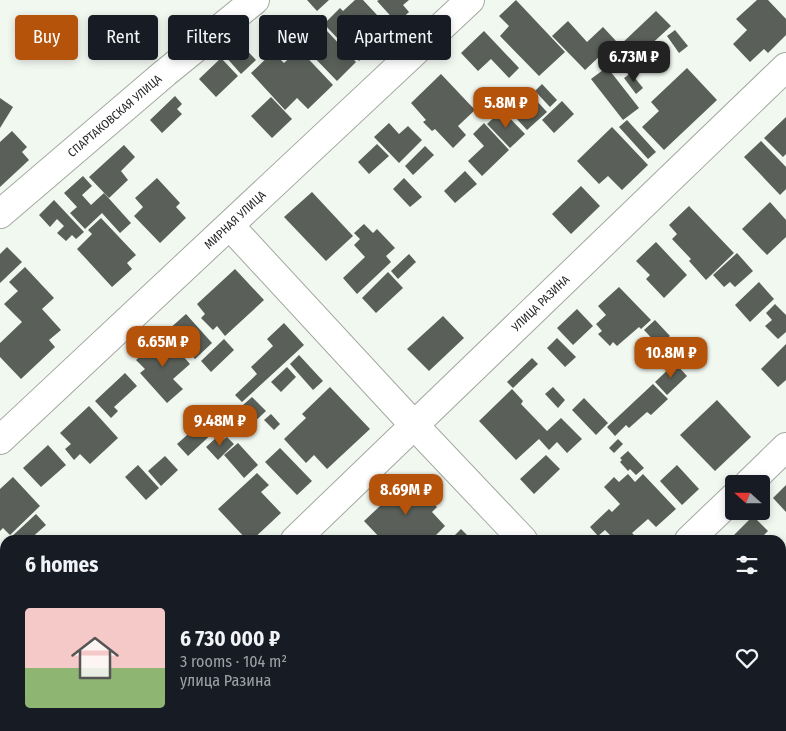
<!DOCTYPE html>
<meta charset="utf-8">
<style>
:root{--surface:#171b24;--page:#20242c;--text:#f1f3f6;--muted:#9ea1a6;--accent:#b45309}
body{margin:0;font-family:"Fira Sans Condensed",sans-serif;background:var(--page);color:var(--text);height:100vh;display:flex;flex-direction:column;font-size:19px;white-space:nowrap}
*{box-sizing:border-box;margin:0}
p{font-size:16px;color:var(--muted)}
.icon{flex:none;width:28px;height:28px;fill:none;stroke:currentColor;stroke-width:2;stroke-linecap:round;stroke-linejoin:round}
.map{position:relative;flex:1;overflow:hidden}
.details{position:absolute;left:0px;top:535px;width:786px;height:196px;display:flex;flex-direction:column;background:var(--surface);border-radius:15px 15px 0 0;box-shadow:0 2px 8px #0003}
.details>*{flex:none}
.guide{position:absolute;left:15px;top:15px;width:500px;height:45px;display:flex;gap:10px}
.needle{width:32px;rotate:291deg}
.controls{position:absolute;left:725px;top:475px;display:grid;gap:10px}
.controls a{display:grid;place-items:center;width:45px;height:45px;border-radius:5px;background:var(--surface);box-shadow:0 2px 8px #0003;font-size:25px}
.price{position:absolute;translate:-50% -42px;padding:0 11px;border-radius:10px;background:var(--accent);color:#fff;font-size:16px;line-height:32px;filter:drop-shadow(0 1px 2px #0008)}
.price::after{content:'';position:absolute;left:50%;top:30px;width:15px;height:11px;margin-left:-8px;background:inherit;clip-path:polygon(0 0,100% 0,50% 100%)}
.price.active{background:#222;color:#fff}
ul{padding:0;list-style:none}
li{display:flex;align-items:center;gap:15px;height:125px;padding:0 25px}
li span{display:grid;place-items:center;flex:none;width:140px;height:100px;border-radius:5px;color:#555}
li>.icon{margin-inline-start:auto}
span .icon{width:60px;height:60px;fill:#fffc;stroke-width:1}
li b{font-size:21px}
h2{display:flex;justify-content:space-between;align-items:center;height:60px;padding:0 25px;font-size:21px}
.tag{padding:0 18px;border-radius:5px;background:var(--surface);box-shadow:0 2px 8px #0003;font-size:18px;line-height:45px}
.tag.active{background:var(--accent);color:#fff}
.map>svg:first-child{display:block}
</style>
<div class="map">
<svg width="786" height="731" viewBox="0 0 786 731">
<rect width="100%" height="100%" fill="#f1f8f0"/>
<!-- building -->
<g fill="#5a6059">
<polygon points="307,0 329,0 317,11"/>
<polygon points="355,0 363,0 391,30 359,61 324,24 340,8 343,11"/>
<polygon points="379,0 409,0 403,5 409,12 397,23 377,1"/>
<polygon points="516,0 565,52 539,76 500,36 509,26 499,16"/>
<polygon points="757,0 768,0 786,19 786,35 768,53 764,49 750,62 733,44 747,30 736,19"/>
<polygon points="656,11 671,26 632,62 618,47"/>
<polygon points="568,21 587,42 603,27 616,41 585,70 552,36"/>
<polygon points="675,30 688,46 679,53 667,36"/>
<polygon points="327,31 356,62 337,81 307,50"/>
<polygon points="484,31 519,68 509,78 491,59 478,71 461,53"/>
<polygon points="239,42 256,60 241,74 225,56"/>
<polygon points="299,49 333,85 308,109 297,98 285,110 251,73 273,52 284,63"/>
<polygon points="221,58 238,76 216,97 199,79"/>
<polygon points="607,67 639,108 623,120 591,79"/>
<polygon points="687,68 717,100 664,150 642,127 659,111 651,102"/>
<polygon points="631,73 643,88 636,94 624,78"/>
<polygon points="441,74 475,110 458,126 466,135 453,148 435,129 432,131 423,122 426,120 411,103"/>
<polygon points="542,84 557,100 550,107 535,91"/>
<polygon points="175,96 182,104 177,109 182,114 162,133 150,120"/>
<polygon points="271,97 292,119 272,138 251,116"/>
<polygon points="0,98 13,107 0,128"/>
<polygon points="534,98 547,112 527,130 515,117"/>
<polygon points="562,101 574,114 554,133 542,120"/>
<polygon points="502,110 525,134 510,148 487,124"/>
<polygon points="786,117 786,154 783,157 764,138"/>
<polygon points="627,120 656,152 648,159 619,127"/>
<polygon points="389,123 399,134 408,126 422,140 399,163 374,137"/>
<polygon points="484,123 509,150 482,176 468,161 484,146 473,134"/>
<polygon points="612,127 648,165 622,190 608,176 599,184 577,161"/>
<polygon points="12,131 27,147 22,152 29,160 0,187 0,142"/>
<polygon points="761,141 786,167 786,189 780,195 744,157"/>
<polygon points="377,144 389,156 369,174 358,162"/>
<polygon points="124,145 135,157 121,171 128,180 109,198 89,177"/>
<polygon points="425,146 434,155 413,175 405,166"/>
<polygon points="465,171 477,184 455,203 444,191"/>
<polygon points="83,176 92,186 82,195 91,205 104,193 131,223 120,233 102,213 85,229 70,213 77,207 64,193"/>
<polygon points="157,178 180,203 176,207 186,218 160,243 134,216 143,207 135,198"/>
<polygon points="404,178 422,197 410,207 393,189"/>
<polygon points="581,186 600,206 571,234 552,214"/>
<polygon points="312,192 353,236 326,261 284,217"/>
<polygon points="54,200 84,232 76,239 72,235 66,241 57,233 64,226 57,219 50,227 39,215"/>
<polygon points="770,202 786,220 786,237 767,255 742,229"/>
<polygon points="689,206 734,253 706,280 689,261 691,259 672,239 677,234 669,225"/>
<polygon points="101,218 136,255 127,263 132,269 112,287 77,249 92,234 88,230"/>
<polygon points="364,224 373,233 377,229 395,248 386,256 391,262 357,294 343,278 365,257 354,245 360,239 354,233"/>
<polygon points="656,242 687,275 664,298 646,279 650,275 636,261"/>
<polygon points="7,247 22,262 0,283 0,254"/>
<polygon points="737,253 753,271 735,287 730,282 724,287 713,275"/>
<polygon points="409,254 416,262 398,279 391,271"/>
<polygon points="25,267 54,298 42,309 61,330 49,340 55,347 21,379 0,357 0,343 22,322 4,304 18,291 9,282"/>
<polygon points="235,269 264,300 225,336 217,326 213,330 201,318 205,314 197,304"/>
<polygon points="388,272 403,288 376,313 362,298"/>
<polygon points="759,282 774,299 750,322 735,305"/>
<polygon points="619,287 651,320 641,329 639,327 617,346 613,342 610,346 598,334 602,331 596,324 606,315 598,306"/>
<polygon points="775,304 786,315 786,332 778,339 765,326 772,320 766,313"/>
<polygon points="577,309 593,326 573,345 557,328"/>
<polygon points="186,314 212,343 195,359 168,330"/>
<polygon points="443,316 464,338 429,371 407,349"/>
<polygon points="655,320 670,336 659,346 644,330"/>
<polygon points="284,323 304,345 242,402 235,395 257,374 251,367 273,346 267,339"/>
<polygon points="164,335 190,364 173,379 183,389 167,403 140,373 145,369 136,360"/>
<polygon points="673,337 689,354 678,365 662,347"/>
<polygon points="557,338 576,357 565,367 547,348"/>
<polygon points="224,339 234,350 211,372 201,361"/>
<polygon points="786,344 786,380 778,387 761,369"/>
<polygon points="299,355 323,381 313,390 290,364"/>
<polygon points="670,357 674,362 666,369 662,365"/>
<polygon points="532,358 538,364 513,388 507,382"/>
<polygon points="675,363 687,376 667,395 655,382"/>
<polygon points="287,367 296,377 281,392 271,382"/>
<polygon points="125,373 137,386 114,407 118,411 111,418 95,401"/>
<polygon points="653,384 668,399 651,415 647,412 629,428 626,425 615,436 607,427"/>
<polygon points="330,387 370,429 327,469 314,455 306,463 284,439 306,418 302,414"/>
<polygon points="553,387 565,400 558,408 545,394"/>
<polygon points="512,389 523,401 521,404 547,431 561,418 582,439 567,453 557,442 549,450 539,439 516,460 479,421"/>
<polygon points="252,397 266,411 248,428 234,413"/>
<polygon points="584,398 608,423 596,435 572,410"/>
<polygon points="717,400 751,437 715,471 680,435"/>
<polygon points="89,406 118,438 90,464 80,454 74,460 65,449 71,444 60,433"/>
<polygon points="199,412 216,430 188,456 177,444 195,428 189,422"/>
<polygon points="271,414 280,424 274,430 264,420"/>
<polygon points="218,436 222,441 227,437 234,444 218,460 206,447"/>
<polygon points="618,439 623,444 614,453 609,448"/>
<polygon points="238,443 258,465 244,478 224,455"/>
<polygon points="48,445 66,465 41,487 23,468"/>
<polygon points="280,448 312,481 297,495 265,462"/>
<polygon points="628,451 644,468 636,475 630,469 628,471 620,462 622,460 620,458"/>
<polygon points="546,455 560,469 534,494 520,479"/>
<polygon points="165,456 178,470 161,486 148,471"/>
<polygon points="138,465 159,488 146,500 125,477"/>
<polygon points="677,465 699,489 682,505 660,481"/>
<polygon points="257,473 269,485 261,492 281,513 252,540 247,540 218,509"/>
<polygon points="628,474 635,482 643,474 676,509 656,527 648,519 632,533 639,540 615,540 605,530 598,536 590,527 609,509 612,512 620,504 604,487 614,477 619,482"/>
<polygon points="13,477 40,506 10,535 3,528 0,531 0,489"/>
<polygon points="409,479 437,507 432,512 445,526 431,540 382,540 364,521"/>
<polygon points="786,485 786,512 773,498"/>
<polygon points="36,514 46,525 29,540 10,540 9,539"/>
<polygon points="753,516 768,531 759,540 735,540 732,537"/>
<polygon points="461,529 472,540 450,540"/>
<polygon points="786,627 786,661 781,665 781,632"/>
<polygon points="785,716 786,731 769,731 774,726 781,726 781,720"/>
<polygon points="151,726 207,726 212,731 145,731"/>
<polygon points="237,726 253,726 257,731 232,731"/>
<polygon points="366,726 389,726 385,731 370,731"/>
<polygon points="422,726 452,726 447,731 418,731"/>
<polygon points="572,726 609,726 604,731 576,731"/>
<polygon points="628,726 637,726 642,731 623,731"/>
</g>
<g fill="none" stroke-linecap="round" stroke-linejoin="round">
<defs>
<g id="minor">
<path id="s1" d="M0,214L165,73L255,0"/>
<polyline points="230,226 414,425 523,540"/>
<path id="s2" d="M0,440L470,0"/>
<polyline points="748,484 786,447"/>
<path id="s3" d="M295,540L786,67"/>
<polyline points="689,540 734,497"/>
<polyline points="701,726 705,731"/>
<polyline points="96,731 101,726"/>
<polyline points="490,731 495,726"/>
</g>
</defs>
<!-- minor casing -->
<use href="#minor" stroke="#a3a9a1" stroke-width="30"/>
<!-- minor -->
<use href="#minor" stroke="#fff" stroke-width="28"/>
</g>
<g text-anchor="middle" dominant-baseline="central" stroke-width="5" stroke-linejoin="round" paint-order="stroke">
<!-- street labels -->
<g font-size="12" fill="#262825" stroke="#fff">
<text stroke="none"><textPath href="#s1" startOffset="151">СПАРТАКОВСКАЯ УЛИЦА</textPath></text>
<text stroke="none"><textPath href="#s2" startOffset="322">МИРНАЯ УЛИЦА</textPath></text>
<text stroke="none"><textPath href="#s3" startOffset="341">УЛИЦА РАЗИНА</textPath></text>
</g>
</g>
</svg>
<div class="controls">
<a><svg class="needle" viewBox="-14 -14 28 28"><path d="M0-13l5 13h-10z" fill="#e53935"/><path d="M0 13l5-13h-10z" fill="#9ea1a6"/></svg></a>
</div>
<b class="price active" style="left:634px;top:83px">6.73M ₽</b>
<b class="price" style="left:506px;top:129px">5.8M ₽</b>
<b class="price" style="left:163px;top:368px">6.65M ₽</b>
<b class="price" style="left:671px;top:379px">10.8M ₽</b>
<b class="price" style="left:220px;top:447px">9.48M ₽</b>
<b class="price" style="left:406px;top:516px">8.69M ₽</b>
<div class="guide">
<a class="tag active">Buy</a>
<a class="tag">Rent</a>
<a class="tag">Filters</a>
<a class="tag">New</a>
<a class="tag">Apartment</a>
</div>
<section class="details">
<h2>6 homes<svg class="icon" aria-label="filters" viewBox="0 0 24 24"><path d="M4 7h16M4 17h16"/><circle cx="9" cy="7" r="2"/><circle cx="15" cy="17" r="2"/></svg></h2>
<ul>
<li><span style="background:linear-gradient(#f6c9c9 60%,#8fb573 0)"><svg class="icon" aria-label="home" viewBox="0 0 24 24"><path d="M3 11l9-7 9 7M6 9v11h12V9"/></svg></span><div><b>6 730 000 ₽</b><p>3 rooms · 104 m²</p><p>улица Разина</p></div><svg class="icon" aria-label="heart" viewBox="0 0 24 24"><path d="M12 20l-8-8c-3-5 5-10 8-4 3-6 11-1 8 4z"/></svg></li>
</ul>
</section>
</div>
